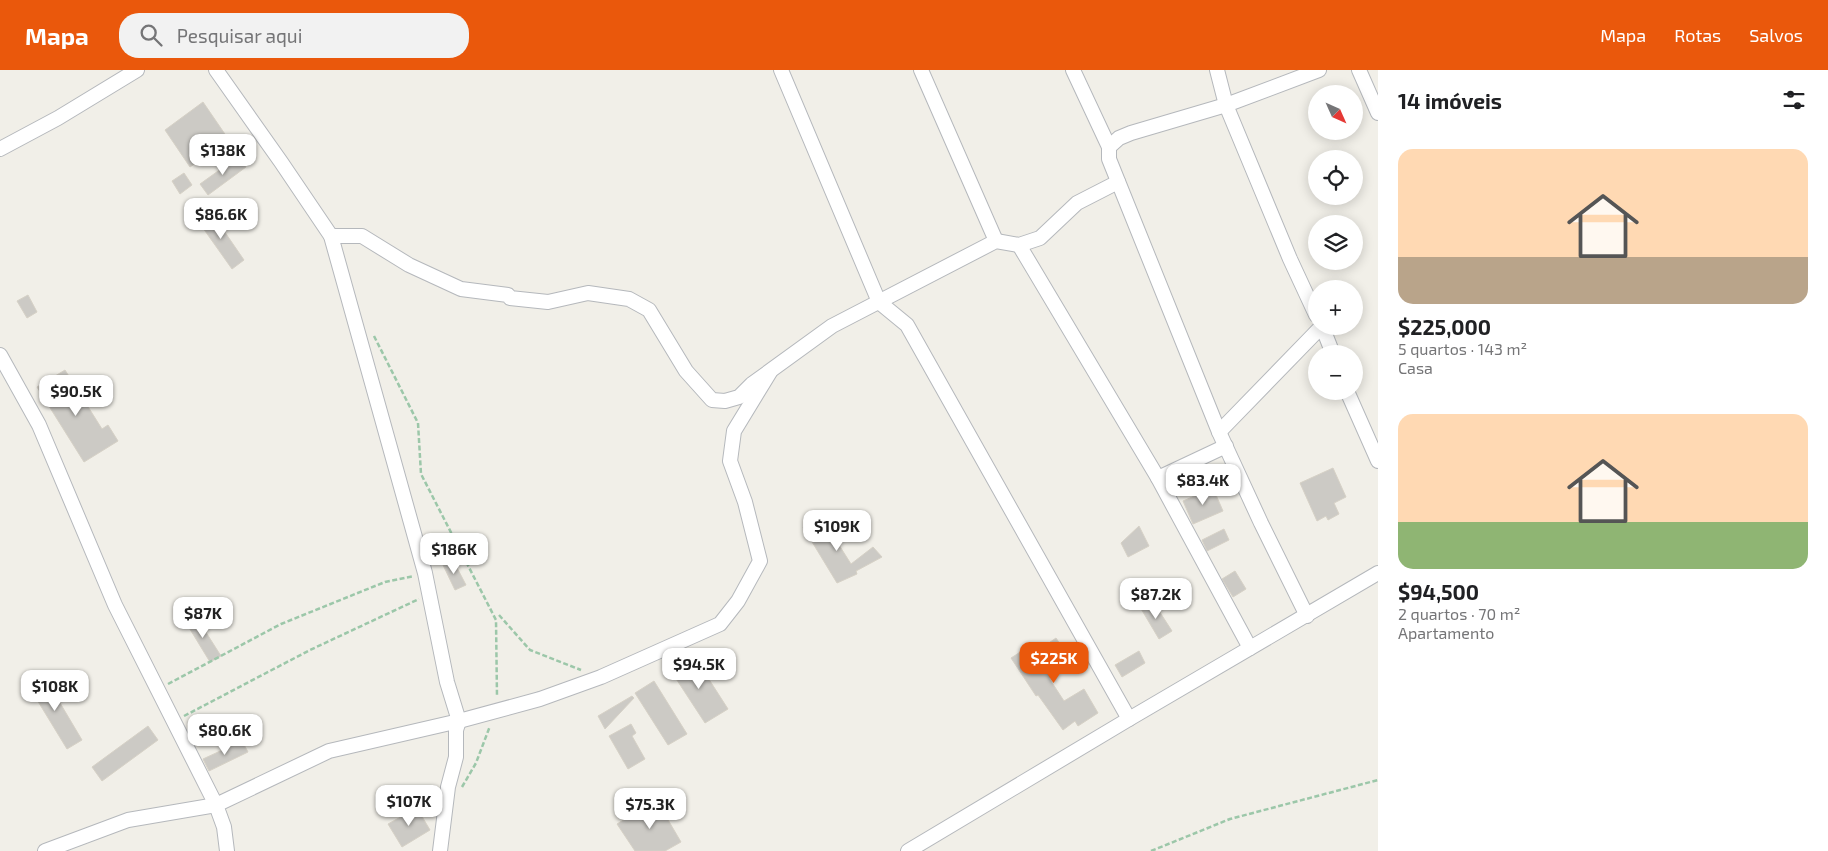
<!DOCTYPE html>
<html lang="pt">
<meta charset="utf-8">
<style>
:root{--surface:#fff;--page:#f2f2f2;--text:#202124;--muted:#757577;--accent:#ea580c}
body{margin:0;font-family:"Exo 2",sans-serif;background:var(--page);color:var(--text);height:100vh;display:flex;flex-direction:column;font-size:19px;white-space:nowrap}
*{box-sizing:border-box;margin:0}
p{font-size:16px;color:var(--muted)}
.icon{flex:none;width:28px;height:28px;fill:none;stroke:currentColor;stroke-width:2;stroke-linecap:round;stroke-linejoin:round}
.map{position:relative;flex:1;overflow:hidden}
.sheet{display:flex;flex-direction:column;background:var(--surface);width:450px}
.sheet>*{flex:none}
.needle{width:32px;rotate:135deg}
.buttons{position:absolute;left:1308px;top:15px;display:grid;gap:10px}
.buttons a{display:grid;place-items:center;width:55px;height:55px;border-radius:50%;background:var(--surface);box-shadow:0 2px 12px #0003;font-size:25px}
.price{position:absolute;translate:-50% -42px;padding:0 11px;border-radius:10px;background:#fff;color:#222;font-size:16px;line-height:32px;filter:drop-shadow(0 1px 2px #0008)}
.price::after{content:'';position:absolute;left:50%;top:30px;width:15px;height:11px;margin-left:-8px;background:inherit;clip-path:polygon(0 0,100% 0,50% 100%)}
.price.selected{background:var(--accent);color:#fff}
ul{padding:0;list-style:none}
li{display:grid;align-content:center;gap:10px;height:265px;padding:0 20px}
li span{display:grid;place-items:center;height:155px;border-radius:15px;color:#555}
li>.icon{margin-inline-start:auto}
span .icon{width:90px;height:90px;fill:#fffc;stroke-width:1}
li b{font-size:21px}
h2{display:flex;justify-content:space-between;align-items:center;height:60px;padding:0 20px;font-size:21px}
header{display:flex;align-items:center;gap:30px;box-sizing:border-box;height:70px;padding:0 25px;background:var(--accent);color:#fff}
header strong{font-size:24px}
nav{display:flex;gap:28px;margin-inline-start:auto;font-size:18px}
.search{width:350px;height:45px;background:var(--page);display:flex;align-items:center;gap:12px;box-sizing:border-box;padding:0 18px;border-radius:20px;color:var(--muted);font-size:19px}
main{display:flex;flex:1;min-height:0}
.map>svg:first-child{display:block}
</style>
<header>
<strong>Mapa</strong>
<div class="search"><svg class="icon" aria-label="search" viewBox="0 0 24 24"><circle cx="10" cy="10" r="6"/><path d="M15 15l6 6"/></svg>Pesquisar aqui</div>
<nav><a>Mapa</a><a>Rotas</a><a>Salvos</a></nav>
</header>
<main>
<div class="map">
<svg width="1378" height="781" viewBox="0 0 1378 781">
<rect width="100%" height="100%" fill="#f1efe8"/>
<!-- building -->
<g fill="#cccac5" stroke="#d6d1c6">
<polygon points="203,32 229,70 190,97 165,60"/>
<polygon points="239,86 246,97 208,125 200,114"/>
<polygon points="184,103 192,115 180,124 172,111"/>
<polygon points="211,142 244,190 232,199 198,151"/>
<polygon points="28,225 37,242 27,248 17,231"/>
<polygon points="65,300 102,359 108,355 118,371 84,392 37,317"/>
<polygon points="1333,398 1346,427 1334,433 1339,444 1328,450 1326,446 1317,451 1300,413"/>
<polygon points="1213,418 1223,441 1193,454 1183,431"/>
<polygon points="822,448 851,494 873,477 882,487 856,501 857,504 837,513 803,457"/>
<polygon points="1139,456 1149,476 1128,487 1121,473"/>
<polygon points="1224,459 1229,470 1207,481 1202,470"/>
<polygon points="453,490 466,515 455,520 443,495"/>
<polygon points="1235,501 1246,519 1233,527 1222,509"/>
<polygon points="1152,530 1172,561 1159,569 1140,537"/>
<polygon points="195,545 221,586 210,592 185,551"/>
<polygon points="1056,568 1072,592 1049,608 1064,631 1084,619 1098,643 1078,656 1075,651 1063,660 1038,625 1036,626 1011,588 1025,579 1030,586"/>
<polygon points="1139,581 1145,593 1122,607 1115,595"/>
<polygon points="694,586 728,639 705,653 671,601"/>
<polygon points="44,606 82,670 67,679 28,615"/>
<polygon points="654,611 687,664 668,675 635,623"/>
<polygon points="632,626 634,628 605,659 598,646"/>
<polygon points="631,654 636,663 632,666 645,689 628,699 609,666"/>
<polygon points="148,656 158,670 102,711 92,697"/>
<polygon points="242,671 248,682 209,701 203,689"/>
<polygon points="657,731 681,772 665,781 635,781 617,754 630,746 631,747"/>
<polygon points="417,738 430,760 402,777 388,754"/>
</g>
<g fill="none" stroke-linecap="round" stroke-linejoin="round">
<defs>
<g id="minor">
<polyline points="216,0 281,92 331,166 425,503 447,612 459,651 456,660 456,687 448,717 440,781"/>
<polyline points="781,0 879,232 907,255 1129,649"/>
<polyline points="921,0 996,171"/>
<polyline points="1073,0 1109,77"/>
<polyline points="1217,0 1226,35 1290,189 1316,245"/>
<polyline points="1359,0 1378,43"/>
<polyline points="0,79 58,48 137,0"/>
<polyline points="331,166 362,166 409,195 461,219 508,225 510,228 548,232 588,223 629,229 649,240 686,301 712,330 725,331 739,327 752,314 832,256 996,171 1019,175 1040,168 1077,133 1118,112"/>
<polyline points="1019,175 1158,408 1250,578"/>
<polyline points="0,285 39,355 115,535 216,735 224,757 227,781"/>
<polyline points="1347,321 1378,391"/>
<polyline points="1219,362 1322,256 1333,284"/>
<polyline points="1158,408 1226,376"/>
<polyline points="1307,546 1261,453 1219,362 1109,89 1109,77 1119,68 1131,63 1226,35 1319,0"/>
<polyline points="45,781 128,750 216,735 329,681 459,651 540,629 601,607 720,554 738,531 760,491 745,432 730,391 734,361 770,302"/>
<polyline points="908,781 1129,649 1378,503"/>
</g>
</defs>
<!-- minor casing -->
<use href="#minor" stroke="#b5b8bc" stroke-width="16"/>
<!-- path -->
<g stroke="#9cc7a9" stroke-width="2.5" stroke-dasharray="5 2.5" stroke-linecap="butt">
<polyline points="374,266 418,353 421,404 496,550 497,627"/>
<polyline points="499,545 530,580 581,600"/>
<polyline points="168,614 281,554 385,512 414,506"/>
<polyline points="184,646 310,580 419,529"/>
<polyline points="462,717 476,693 490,656"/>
<polyline points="1151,781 1230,749 1378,710"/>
</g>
<!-- minor -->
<use href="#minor" stroke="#fff" stroke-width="14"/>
</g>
</svg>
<div class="buttons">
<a><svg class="needle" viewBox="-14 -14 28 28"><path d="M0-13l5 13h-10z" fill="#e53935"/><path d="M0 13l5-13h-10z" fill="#757577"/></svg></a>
<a><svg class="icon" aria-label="locate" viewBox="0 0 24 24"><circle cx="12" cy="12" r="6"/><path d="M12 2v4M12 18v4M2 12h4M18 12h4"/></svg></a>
<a><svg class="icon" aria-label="layers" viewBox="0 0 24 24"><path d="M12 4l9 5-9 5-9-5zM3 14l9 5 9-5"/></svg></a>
<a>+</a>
<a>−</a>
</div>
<b class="price" style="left:223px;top:106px">$138K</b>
<b class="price" style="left:221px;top:170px">$86.6K</b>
<b class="price" style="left:76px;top:347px">$90.5K</b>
<b class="price" style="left:1203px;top:436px">$83.4K</b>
<b class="price" style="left:837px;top:482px">$109K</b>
<b class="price" style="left:454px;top:505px">$186K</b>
<b class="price" style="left:1156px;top:550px">$87.2K</b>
<b class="price" style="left:203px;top:569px">$87K</b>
<b class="price selected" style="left:1054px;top:614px">$225K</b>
<b class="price" style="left:699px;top:620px">$94.5K</b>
<b class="price" style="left:55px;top:642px">$108K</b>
<b class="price" style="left:225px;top:686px">$80.6K</b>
<b class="price" style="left:409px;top:757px">$107K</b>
<b class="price" style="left:650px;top:760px">$75.3K</b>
</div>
<section class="sheet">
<h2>14 imóveis<svg class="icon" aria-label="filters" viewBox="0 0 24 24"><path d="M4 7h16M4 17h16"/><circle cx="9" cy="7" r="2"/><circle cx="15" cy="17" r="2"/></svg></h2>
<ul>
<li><span style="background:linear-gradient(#ffd9b3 70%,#b9a48a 0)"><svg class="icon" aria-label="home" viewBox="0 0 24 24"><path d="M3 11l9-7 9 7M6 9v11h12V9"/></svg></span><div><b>$225,000</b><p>5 quartos · 143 m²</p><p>Casa</p></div></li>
<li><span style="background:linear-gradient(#ffd9b3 70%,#8fb573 0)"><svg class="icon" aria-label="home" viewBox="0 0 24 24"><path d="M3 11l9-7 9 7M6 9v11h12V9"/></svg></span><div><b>$94,500</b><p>2 quartos · 70 m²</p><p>Apartamento</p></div></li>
</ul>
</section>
</main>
